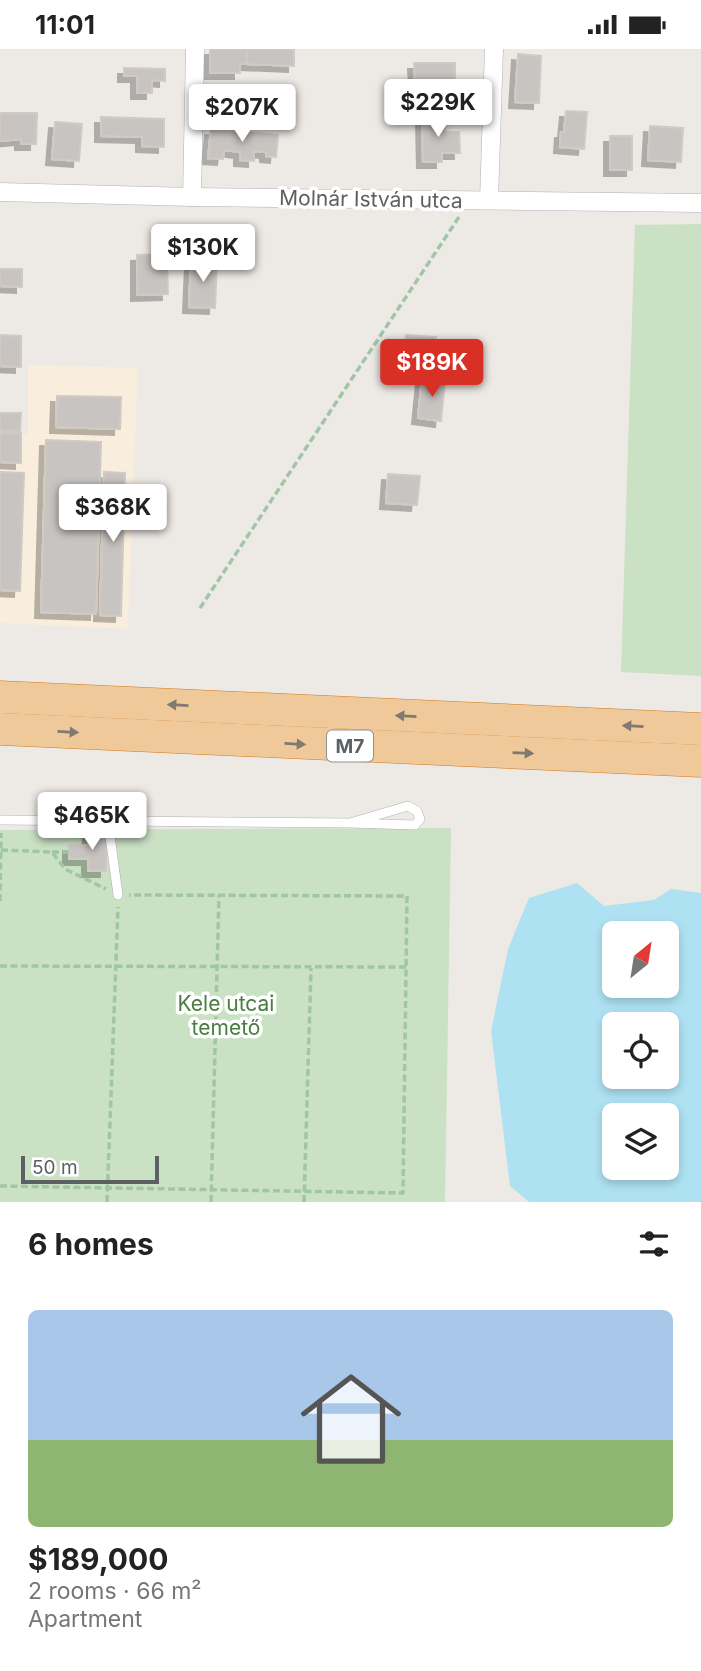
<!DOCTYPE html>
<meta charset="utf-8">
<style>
:root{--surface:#fff;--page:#f2f2f2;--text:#222;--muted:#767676;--line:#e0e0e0;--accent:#d93025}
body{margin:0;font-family:Inter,sans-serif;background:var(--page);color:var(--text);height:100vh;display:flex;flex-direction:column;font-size:26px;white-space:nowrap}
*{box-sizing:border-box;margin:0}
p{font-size:23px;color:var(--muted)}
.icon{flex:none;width:38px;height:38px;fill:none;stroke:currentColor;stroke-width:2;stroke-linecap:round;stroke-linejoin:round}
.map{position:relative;height:1153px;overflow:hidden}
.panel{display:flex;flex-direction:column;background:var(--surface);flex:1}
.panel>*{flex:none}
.needle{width:46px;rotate:30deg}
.fabs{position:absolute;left:602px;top:872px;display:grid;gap:14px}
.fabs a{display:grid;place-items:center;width:77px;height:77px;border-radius:10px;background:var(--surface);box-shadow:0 4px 10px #0003;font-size:35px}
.scale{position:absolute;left:21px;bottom:18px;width:138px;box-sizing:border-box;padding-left:7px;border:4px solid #5c6063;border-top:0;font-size:19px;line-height:24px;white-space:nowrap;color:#5c6063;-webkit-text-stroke:5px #fff;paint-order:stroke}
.price{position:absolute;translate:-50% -60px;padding:0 16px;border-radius:7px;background:#fff;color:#222;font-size:23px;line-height:46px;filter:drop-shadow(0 2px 4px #0008)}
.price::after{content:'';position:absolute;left:50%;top:42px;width:21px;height:16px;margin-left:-10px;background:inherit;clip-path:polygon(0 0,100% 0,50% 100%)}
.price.current{background:var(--accent);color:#fff}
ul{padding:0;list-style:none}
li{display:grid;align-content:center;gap:14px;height:371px;padding:0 28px}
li+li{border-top:2px solid var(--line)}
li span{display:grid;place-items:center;height:217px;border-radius:10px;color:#555}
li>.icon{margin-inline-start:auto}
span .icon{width:126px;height:126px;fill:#fffc;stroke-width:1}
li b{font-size:30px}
h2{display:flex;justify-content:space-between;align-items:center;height:84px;padding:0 28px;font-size:30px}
.status{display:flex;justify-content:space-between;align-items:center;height:49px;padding:0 35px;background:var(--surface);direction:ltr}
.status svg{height:19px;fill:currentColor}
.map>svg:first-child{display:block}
</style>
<div class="status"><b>11:01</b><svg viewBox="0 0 49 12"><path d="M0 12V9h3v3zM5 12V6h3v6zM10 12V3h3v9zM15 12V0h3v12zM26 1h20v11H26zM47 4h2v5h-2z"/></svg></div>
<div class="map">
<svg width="701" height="1153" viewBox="0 0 701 1153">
<defs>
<filter id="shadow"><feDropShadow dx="-6" dy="6" stdDeviation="0" flood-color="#0004"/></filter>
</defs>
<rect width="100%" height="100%" fill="#ede9e5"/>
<!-- commercial -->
<polygon fill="#f9eddd" points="28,316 138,319 128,580 0,574 0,385 28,385"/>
<!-- green -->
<g fill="#cae1c4">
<polygon points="701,175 701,627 621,623 635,176"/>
<polygon points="451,779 445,1153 0,1153 0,781"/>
</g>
<!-- water -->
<path fill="#aee2f3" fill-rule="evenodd" d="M577,834L604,857L654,851L671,840L701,844V1153H529L510,1137L491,982L508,900L529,849ZM614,884H667V936H614ZM614,975H667V1027H614ZM614,1066H667V1118H614Z"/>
<!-- building -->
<g fill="#c8c4c1" stroke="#d1cac4" stroke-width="2" filter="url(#shadow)">
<polygon points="210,0 247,0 247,15 240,15 240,24 210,24"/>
<polygon points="247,0 294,0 294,17 247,15"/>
<polygon points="518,5 541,7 539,54 515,53"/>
<polygon points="414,14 455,14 455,31 415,31"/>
<polygon points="124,19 165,20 165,32 152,31 152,44 137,44 137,27 124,27"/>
<polygon points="206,43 246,44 246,65 206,64"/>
<polygon points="566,62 587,63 584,100 560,98 561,83 564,83"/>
<polygon points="0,64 37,64 36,95 21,95 21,90 0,92"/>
<polygon points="422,66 444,66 445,83 459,83 460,104 442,104 442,113 423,113"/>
<polygon points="101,68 164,70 164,98 142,97 142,88 101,87"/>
<polygon points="55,73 82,75 79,112 52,110"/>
<polygon points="650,77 683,79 681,113 648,111"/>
<polygon points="211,80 278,86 276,108 266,107 266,103 254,102 254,112 240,111 240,103 224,101 223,110 208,109"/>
<rect x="610" y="87" width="22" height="34"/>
<polygon points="167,205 168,245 137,246 137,206"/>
<polygon points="191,211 217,211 215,259 189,258"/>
<polygon points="0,220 22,220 22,238 0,237"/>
<polygon points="0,286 21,287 21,318 0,317"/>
<polygon points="406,286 436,288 434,309 405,307"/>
<polygon points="422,328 445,330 441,372 418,369"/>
<polygon points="57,347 121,348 120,380 56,378"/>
<polygon points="0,364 21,364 20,382 0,382"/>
<polygon points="0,384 21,384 21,414 0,413"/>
<polygon points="46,391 101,393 96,565 41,563"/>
<polygon points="0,423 24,424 20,542 0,541"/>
<polygon points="104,423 125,424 121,567 100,566"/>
<polygon points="388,425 420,427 417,456 386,454"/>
<polygon points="89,783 107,783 106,822 88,822 88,810 69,810 69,796 88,796"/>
</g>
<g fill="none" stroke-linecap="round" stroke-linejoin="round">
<defs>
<g id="service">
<polyline points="0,771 350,774 415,776 420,770 417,762 408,757 350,774"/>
<polyline points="108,772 118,846"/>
</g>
<g id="minor">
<polyline points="0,143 192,148 701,154"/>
<polyline points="192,148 195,0"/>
<polyline points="489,151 494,0"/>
</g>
<g id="motorway">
<polyline points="0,648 701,680"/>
<polyline points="0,680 701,712"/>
</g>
</defs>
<!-- service casing -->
<use href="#service" stroke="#b0b2b5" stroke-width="10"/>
<!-- minor casing -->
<use href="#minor" stroke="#b0b2b5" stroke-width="19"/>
<!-- motorway casing -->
<use href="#motorway" stroke="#d3781e" stroke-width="33"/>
<!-- path -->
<g stroke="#a1c6a5" stroke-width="3.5" stroke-dasharray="7 3.5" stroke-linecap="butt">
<polyline points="200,559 459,168"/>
<polyline points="1,801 52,803 65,820 106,840"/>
<polyline points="52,803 69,803"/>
<polyline points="0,852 1,784"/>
<polyline points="0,917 406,918"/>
<polyline points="0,1137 403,1144 407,847 129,846"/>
<polyline points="107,1153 118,858"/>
<polyline points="211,1153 219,846"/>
<polyline points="304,1153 311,919"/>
</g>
<!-- service -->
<use href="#service" stroke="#fff" stroke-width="9"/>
<!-- minor -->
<use href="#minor" stroke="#fff" stroke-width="18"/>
<!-- motorway -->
<use href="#motorway" stroke="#efc999" stroke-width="32"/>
</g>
<!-- one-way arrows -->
<defs><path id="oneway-solid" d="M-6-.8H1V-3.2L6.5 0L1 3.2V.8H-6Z" transform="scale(1.75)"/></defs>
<g fill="#817a70">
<use href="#oneway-solid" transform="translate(178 656) rotate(-177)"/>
<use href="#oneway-solid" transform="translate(406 667) rotate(-177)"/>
<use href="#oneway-solid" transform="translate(633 677) rotate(-177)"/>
<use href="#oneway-solid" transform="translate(68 683) rotate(3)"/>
<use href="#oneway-solid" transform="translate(295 695) rotate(3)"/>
<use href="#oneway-solid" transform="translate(523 704) rotate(2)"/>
</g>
<g text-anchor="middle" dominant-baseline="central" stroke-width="7" stroke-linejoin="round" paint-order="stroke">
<!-- shield labels -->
<rect fill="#fff" stroke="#8d9092" stroke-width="2" x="327" y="681.5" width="46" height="31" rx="5"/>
<g font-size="19" font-weight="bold" fill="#5c6063">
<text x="350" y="697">M7</text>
</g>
<!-- street labels -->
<g font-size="21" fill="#5c6063" stroke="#fff">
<text transform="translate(371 150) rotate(1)">Molnár István utca</text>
</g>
<!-- park labels -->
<g font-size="21" fill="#497e40" stroke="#fff">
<text x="226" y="954">Kele utcai<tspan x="226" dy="24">temető</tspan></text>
</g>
</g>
</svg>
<div class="fabs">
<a><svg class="needle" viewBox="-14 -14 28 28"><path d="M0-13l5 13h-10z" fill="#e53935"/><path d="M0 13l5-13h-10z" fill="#767676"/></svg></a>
<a><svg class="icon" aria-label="locate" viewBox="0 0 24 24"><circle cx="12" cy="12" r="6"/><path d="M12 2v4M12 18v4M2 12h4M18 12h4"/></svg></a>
<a><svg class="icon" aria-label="layers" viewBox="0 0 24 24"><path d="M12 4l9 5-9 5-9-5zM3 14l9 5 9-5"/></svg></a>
</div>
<div class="scale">50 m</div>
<b class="price" style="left:438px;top:90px">$229K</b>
<b class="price" style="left:242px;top:95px">$207K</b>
<b class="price" style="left:203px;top:235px">$130K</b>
<b class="price current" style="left:432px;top:350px">$189K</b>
<b class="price" style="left:113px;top:495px">$368K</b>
<b class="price" style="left:92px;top:803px">$465K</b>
</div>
<section class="panel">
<h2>6 homes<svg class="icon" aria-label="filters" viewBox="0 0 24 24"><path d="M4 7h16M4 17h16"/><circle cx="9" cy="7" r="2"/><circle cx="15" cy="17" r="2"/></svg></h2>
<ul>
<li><span style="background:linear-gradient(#a9c7e8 60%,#8fb573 0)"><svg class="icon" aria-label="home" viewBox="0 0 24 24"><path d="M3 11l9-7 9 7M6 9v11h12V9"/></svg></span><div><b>$189,000</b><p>2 rooms · 66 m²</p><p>Apartment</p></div></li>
</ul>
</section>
